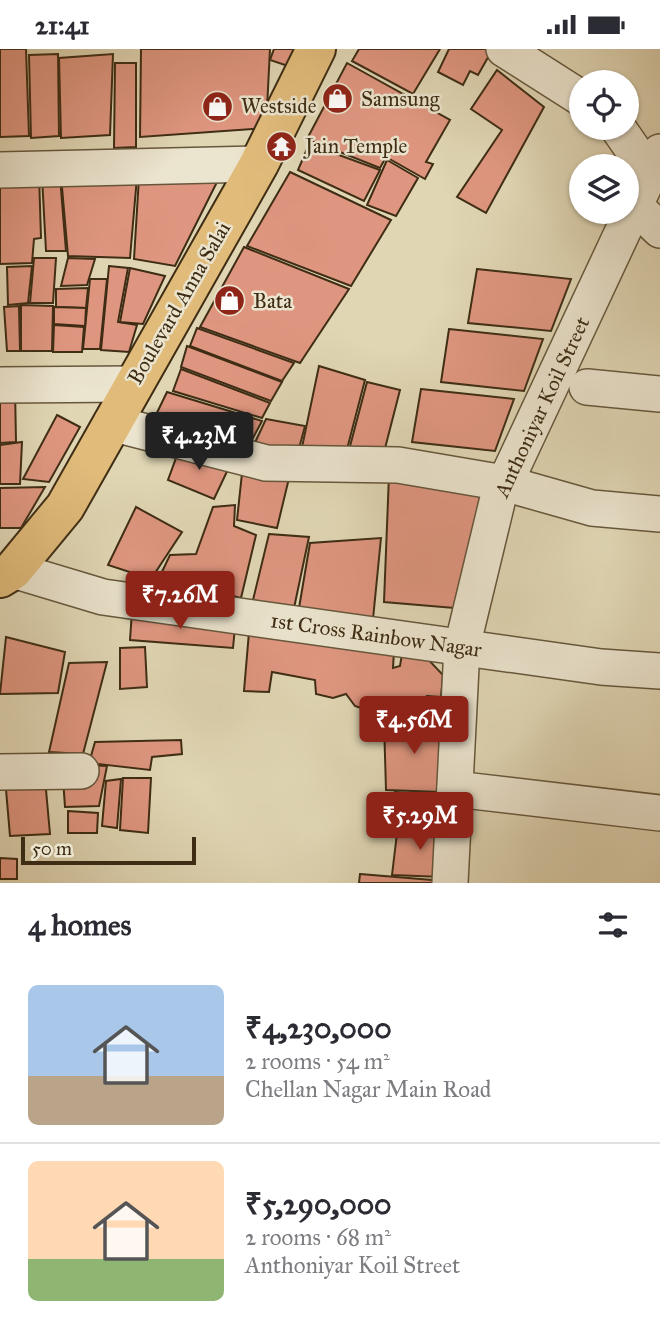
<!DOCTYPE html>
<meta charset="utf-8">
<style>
:root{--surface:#fff;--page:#f7f7f7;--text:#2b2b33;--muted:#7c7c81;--line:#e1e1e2;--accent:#8f2418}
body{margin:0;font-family:"IM FELL Great Primer",serif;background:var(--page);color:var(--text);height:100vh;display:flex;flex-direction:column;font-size:26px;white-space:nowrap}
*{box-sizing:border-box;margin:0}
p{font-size:23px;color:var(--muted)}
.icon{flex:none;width:38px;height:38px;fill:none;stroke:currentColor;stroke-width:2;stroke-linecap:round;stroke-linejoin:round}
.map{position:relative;height:834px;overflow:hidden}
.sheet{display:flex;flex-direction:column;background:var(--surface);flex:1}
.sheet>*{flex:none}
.controls{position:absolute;left:569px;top:21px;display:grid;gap:14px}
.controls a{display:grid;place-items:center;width:70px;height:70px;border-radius:50%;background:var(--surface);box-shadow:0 2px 5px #0004;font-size:35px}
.scale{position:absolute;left:21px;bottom:18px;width:175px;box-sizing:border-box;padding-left:7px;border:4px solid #3e2d14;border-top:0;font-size:19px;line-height:24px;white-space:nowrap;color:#3e2d14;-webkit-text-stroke:5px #ebe4ce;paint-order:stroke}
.price{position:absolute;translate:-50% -60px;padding:0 16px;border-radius:7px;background:var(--accent);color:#fff;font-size:23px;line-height:46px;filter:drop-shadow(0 2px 4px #0008)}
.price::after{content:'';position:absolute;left:50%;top:42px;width:21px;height:16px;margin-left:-10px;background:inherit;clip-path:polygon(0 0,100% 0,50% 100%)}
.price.selected{background:#222;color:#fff}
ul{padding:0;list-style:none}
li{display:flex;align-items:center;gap:21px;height:175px;padding:0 28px}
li+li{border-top:2px solid var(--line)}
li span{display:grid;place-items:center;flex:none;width:196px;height:140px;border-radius:10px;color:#555}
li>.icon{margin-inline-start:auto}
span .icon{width:84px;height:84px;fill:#fffc;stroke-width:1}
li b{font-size:30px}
h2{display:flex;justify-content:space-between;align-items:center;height:84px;padding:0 28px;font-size:30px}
.status{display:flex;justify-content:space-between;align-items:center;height:49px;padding:0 35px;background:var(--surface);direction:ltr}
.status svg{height:19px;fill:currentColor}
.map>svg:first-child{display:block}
</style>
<div class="status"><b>21:41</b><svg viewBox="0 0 49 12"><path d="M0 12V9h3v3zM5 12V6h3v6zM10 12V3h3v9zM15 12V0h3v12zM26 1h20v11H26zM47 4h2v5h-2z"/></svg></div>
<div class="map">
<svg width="660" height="834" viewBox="0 0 660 834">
<rect width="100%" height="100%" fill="#e0d6b4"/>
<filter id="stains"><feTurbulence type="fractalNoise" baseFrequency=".00286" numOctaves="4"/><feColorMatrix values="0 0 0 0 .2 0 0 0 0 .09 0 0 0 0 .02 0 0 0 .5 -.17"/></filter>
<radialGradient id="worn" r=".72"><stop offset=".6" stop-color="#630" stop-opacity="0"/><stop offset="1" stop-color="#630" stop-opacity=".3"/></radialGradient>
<!-- building -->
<g fill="#df9680" stroke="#3e2d14" stroke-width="2">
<polygon points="0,0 26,0 29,87 0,88"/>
<polygon points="141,0 270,0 266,79 140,88"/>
<polygon points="274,0 296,0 288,17 270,11"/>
<polygon points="359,0 440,0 413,45 352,12"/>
<polygon points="449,0 486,0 491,3 478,26 470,22 463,36 438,23"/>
<polygon points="58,5 59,87 31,89 29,6"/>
<polygon points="113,5 110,86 61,89 59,9"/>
<polygon points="115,14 136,14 136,98 114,99"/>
<polygon points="347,14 450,71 426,113 433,115 425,130 386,108 380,119 307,90"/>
<polygon points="497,21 544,58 486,164 457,148 502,81 471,60"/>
<polygon points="309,95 380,121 364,152 298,121"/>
<polygon points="387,111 418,129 396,167 367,156"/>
<polygon points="290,123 391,171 351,237 247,197"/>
<polygon points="39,125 41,189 34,190 32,214 0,215 0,134"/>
<polygon points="221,125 175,217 134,210 139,128"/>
<polygon points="61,127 137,128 130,209 68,207"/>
<polygon points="42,128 60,128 66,202 46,202"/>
<polygon points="244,198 349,240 300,314 200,278"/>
<polygon points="34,209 56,209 53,254 30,254"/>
<polygon points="68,209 95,210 87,236 61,237"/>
<polygon points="32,217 28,254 8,256 7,218"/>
<polygon points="109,217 128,219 118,273 137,276 129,303 101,301"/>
<polygon points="130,219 165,227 143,275 120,273"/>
<polygon points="477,220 571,230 551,282 468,274"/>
<polygon points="90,230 107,230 100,300 83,300"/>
<polygon points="88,239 86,259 56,258 56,240"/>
<polygon points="21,256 53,257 52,302 21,302"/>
<polygon points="19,257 20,302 7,302 4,258"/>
<polygon points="54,258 86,259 85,277 54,275"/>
<polygon points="54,276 84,278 82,303 53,303"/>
<polygon points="197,279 294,314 282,332 190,297"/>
<polygon points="449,280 543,290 524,342 441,333"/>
<polygon points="187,297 282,333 271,352 181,318"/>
<polygon points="319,317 365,331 346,404 301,403"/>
<polygon points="181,320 270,354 262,369 173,342"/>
<polygon points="367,333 400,341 383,407 349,401"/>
<polygon points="15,339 16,393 0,394 0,340"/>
<polygon points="421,340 514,350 495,402 412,393"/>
<polygon points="167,343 262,372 246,402 152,374"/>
<polygon points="57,366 80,378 49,433 23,430"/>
<polygon points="266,370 305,377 298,403 252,400"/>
<polygon points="22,393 20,435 0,435 0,396"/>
<polygon points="180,398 231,414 214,450 168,431"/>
<polygon points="243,415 290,425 277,479 237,471"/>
<polygon points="389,426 488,435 466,560 384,553"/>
<polygon points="45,438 21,479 0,479 0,439"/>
<polygon points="235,456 234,477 256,486 241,549 159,529 170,506 196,505 213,458"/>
<polygon points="136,458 182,483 151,530 108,516"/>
<polygon points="269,485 309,488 294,559 253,551"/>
<polygon points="381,489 373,570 299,559 310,494"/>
<polygon points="132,562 235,578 233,599 130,591"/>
<polygon points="249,583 394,602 393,619 400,617 402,605 423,605 443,626 441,648 427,647 428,660 447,663 447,670 390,669 355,657 346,645 333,649 316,645 315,631 272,623 269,643 244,642"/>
<polygon points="6,588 65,603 58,644 0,645"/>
<polygon points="145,598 147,638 120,640 120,599"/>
<polygon points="107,613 83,705 49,703 69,614"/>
<polygon points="384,673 446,674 440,743 386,741"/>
<polygon points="181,691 182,705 152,708 150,721 89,714 95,693"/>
<polygon points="62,715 107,717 99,757 65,758"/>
<polygon points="5,729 45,730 50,785 10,787"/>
<polygon points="123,729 151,729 148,784 120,781"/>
<polygon points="121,730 117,779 102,777 106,732"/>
<polygon points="395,743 439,747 438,765 394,762"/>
<polygon points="68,762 98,764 97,784 68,784"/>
<polygon points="398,776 447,780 443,828 392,826"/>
<polygon points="0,809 17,810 17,830 0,830"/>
<polygon points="360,825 444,832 444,834 359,834"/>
</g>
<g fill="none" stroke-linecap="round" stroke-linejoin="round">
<defs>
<g id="minor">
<polyline points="504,0 581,49"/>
<polyline points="618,79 634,102 634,156 660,181"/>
<polyline points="0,121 259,115"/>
<polyline points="0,336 133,335"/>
<polyline points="587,338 660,345"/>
<polyline points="111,374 266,414 398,416 504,434 592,459 660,465"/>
<polyline points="13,521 103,548 601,618 660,622"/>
<polyline points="0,723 81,722"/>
<polyline points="455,740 660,764"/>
<polyline points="450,834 462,598 498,449 660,103"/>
</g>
<polyline id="major" points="0,529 13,521 65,458 259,115 316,0"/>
</defs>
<!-- minor casing -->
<use href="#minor" stroke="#66573c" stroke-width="38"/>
<!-- major casing -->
<use href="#major" stroke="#3e2d14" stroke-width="42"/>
<!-- minor -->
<use href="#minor" stroke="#ebe4ce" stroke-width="35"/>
<!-- major -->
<use href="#major" stroke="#e0bb7a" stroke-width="38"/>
</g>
<!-- icons -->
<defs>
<symbol id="shop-disc" viewBox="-11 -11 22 22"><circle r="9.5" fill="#8f2418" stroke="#ebe4ce"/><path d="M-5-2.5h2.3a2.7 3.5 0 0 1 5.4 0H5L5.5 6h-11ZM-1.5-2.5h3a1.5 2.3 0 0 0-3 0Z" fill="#fff"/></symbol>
<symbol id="temple-disc" viewBox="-11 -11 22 22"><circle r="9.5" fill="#8f2418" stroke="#ebe4ce"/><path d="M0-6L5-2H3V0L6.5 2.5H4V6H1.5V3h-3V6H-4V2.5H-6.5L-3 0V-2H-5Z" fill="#fff"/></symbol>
</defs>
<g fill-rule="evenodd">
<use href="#shop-disc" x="320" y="32" width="35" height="35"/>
<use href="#shop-disc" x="200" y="40" width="35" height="35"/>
<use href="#temple-disc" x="264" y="80" width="35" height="35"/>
<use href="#shop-disc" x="212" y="234" width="35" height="35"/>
</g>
<g text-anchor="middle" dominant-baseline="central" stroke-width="5" stroke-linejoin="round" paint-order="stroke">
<!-- poi labels -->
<g font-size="21" fill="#3e2d14" stroke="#ebe4ce" text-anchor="start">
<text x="361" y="50">Samsung</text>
<text x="241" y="57">Westside</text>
<text x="305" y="97">Jain Temple</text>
<text x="253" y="252">Bata</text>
</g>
<!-- street labels -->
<g font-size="21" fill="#3e2d14" stroke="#ebe4ce">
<text transform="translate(179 254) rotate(-60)">Boulevard Anna Salai</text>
<text transform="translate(542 358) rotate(-65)">Anthoniyar Koil Street</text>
<text transform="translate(376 586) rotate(8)">1st Cross Rainbow Nagar</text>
</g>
</g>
<rect width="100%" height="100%" filter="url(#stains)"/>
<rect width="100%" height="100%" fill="url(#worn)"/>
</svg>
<div class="controls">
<a><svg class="icon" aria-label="locate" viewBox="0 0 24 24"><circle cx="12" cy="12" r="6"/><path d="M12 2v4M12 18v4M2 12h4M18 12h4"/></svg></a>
<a><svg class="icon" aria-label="layers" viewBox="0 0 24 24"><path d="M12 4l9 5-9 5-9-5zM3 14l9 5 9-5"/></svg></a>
</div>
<div class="scale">50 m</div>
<b class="price selected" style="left:199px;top:423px">₹4.23M</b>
<b class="price" style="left:180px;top:582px">₹7.26M</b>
<b class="price" style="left:414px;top:707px">₹4.56M</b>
<b class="price" style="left:420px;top:803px">₹5.29M</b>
</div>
<section class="sheet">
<h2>4 homes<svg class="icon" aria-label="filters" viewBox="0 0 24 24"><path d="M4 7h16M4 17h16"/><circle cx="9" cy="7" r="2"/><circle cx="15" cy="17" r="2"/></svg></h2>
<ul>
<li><span style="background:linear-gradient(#a9c7e8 65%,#b9a48a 0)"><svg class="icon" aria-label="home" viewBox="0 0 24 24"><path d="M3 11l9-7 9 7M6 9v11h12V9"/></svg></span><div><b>₹4,230,000</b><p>2 rooms · 54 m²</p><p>Chellan Nagar Main Road</p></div></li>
<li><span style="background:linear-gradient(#ffd9b3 70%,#8fb573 0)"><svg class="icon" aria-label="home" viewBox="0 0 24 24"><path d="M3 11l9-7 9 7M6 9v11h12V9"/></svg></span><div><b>₹5,290,000</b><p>2 rooms · 68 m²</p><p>Anthoniyar Koil Street</p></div></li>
</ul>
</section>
